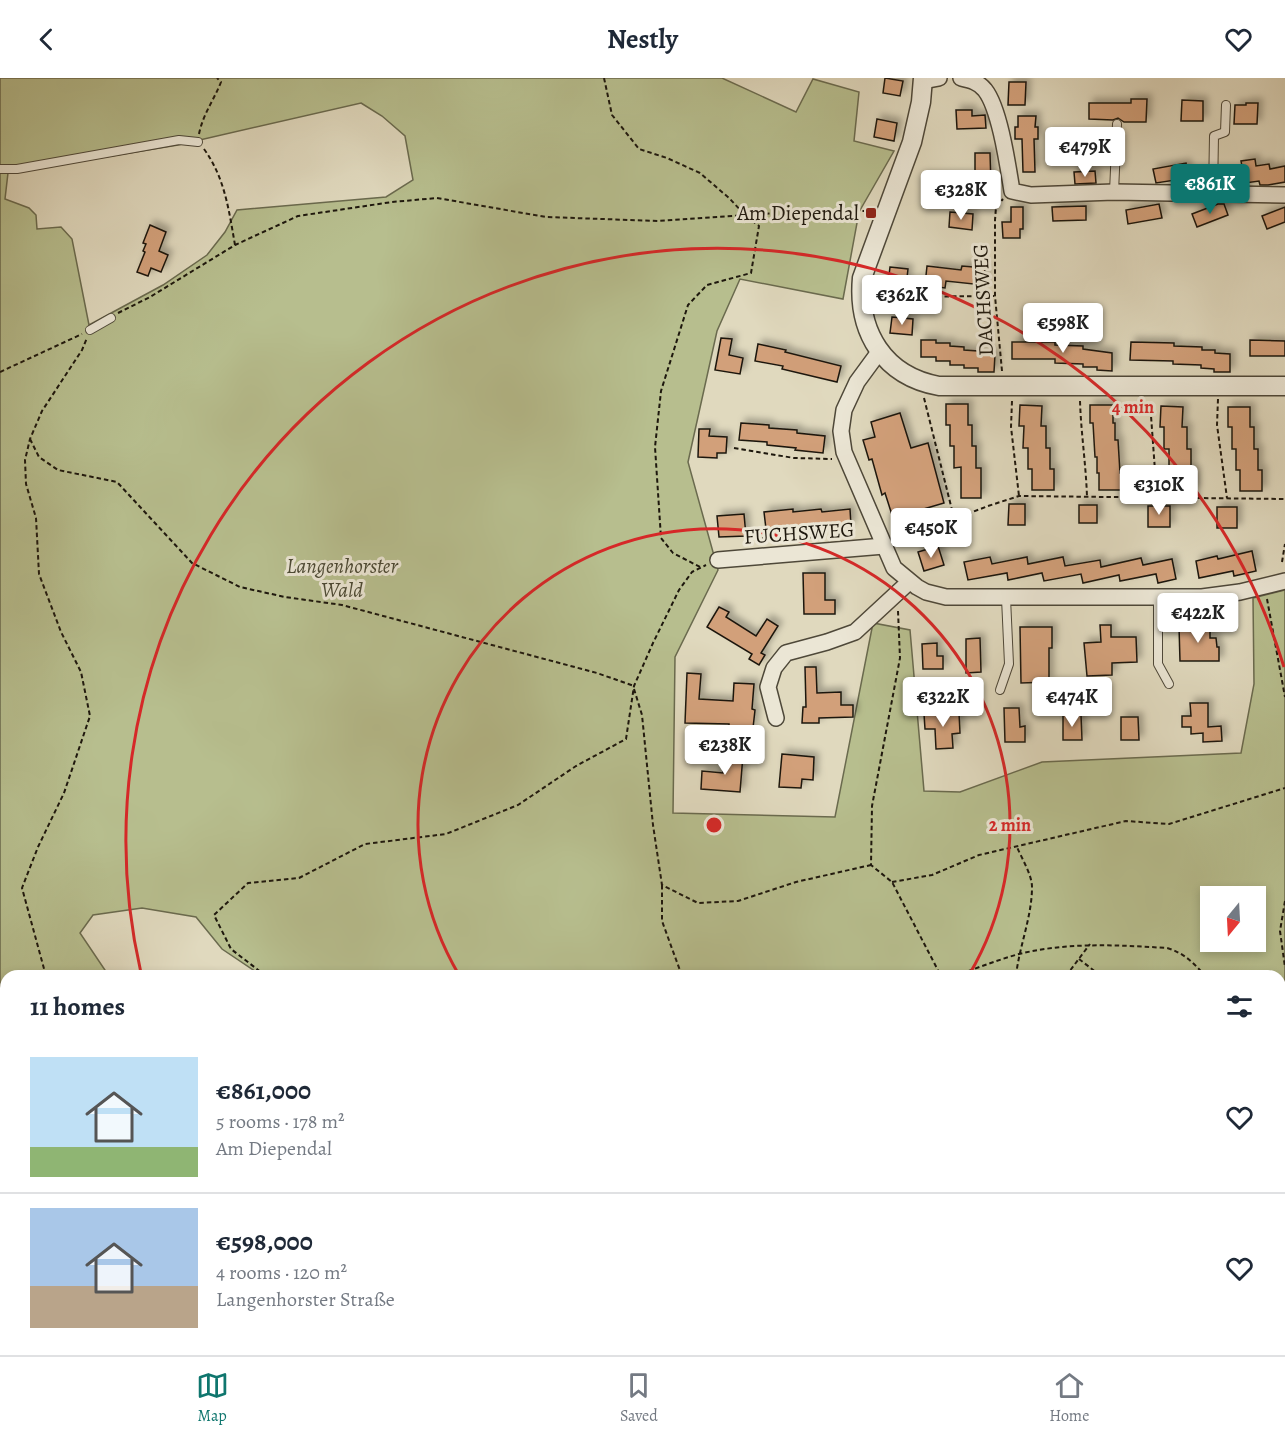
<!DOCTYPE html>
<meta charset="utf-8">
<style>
:root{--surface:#fff;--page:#f6f6f7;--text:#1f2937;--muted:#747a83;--line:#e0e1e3;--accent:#0f766e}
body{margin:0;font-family:Alegreya,serif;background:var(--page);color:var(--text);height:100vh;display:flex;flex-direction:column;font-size:22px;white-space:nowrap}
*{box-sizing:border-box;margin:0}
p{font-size:20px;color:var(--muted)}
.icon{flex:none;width:33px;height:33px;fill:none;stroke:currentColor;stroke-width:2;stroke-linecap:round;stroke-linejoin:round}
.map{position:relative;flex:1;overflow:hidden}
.sheet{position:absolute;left:0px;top:892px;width:1286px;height:386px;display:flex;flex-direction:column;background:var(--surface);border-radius:18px 18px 0 0;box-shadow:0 3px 9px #0003}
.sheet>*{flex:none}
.needle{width:39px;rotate:198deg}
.tools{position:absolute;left:1200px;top:808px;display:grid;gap:12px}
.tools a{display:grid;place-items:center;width:66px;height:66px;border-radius:0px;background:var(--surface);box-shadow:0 3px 9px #0003;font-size:30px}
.price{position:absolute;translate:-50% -51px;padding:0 14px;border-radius:6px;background:#fff;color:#222;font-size:20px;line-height:39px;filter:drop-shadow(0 2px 3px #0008)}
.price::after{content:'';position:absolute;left:50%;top:36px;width:18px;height:14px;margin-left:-9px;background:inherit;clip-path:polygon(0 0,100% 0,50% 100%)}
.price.current{background:var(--accent);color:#fff}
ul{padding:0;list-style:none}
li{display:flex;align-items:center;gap:18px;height:150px;padding:0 30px}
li+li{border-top:2px solid var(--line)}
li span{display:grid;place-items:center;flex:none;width:168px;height:120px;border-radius:0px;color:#555}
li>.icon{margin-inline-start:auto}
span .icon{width:72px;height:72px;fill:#fffc;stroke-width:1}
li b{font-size:26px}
h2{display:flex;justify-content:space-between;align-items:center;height:72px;padding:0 30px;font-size:26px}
header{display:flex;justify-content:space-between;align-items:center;height:78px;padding:0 30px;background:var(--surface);font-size:27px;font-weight:700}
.dock{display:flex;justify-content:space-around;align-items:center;height:84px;border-top:2px solid var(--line);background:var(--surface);font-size:16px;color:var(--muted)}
.dock a{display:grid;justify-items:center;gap:3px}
.dock .current{color:var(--accent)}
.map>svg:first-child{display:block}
</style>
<header><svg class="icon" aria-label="back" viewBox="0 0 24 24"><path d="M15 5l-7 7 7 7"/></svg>Nestly<svg class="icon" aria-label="heart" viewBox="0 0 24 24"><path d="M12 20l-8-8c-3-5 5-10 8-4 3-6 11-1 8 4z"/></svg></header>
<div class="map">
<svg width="1285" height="1277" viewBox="0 0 1285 1277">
<defs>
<filter id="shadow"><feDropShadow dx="4.5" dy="-4.5" stdDeviation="3" flood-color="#0004"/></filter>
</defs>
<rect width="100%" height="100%" fill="#e0d9be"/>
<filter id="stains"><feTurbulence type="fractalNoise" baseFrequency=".00333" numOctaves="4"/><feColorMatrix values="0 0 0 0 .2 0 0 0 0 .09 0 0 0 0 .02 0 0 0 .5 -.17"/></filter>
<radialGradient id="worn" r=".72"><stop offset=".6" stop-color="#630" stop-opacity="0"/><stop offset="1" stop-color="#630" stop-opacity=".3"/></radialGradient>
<!-- green -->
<path fill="#b7be8e" stroke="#6a6a4e" stroke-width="1.5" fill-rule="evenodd" d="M0,0H722L796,34L813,1L859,14L854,63L894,73L859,134L843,221L740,201L717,253L688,384L718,492L675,579L673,735L835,739L873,545L910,552L924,713L960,714L1042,684L1241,675L1254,606L1253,520L1285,512V1277H118L112,1272H1280V898H262L222,871L196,839L142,830L93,837L80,855L109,898H6V945H4L6,963V1272H23L12,1277H0ZM361,25L382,38L405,58L413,102L386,119L237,132L225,154L207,177L163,207L89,247L72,161L61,149L37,151L36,137L29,130L5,121L8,95L178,67ZM1210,819H1256V864H1210Z"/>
<!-- building -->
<g fill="#d2a07a" stroke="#1d170d" stroke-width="1.5" filter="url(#shadow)">
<polygon points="885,0 903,3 900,18 883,15"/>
<polygon points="1009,4 1026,4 1025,27 1008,27"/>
<polygon points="1131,21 1147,21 1146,44 1124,44 1118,40 1113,42 1089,41 1089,25 1131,25"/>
<polygon points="1182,22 1203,23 1203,43 1181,43"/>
<polygon points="1246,25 1258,25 1257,46 1234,46 1235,27 1246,27"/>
<polygon points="956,32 972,32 972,38 985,37 986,50 957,51"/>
<polygon points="1018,38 1036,38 1035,49 1038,49 1038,61 1034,61 1035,94 1023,94 1022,61 1015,61 1015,49 1018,49"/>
<polygon points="877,41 897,45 894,63 874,59"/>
<polygon points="975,75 990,75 991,108 975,108"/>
<polygon points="1255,81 1256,88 1269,86 1270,91 1285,88 1285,104 1268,107 1260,107 1259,103 1245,105 1241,83"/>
<polygon points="1186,85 1189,100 1156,105 1153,91"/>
<polygon points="1095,93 1096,105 1075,106 1074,94"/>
<polygon points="1159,126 1162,140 1128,146 1126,132"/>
<polygon points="1218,126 1224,126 1228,137 1197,149 1192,136"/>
<polygon points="1086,128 1086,142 1053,143 1052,129"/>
<polygon points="1011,129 1023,129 1023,151 1020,151 1020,160 1003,160 1002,144 1011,144"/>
<polygon points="1285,129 1285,144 1267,151 1262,138"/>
<polygon points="950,134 973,136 972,152 949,149"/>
<polygon points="150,147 166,154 159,173 168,177 161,194 151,190 148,198 137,194 145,174 143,173 146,166 143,165"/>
<polygon points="927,188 961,192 962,188 985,190 983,207 946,203 945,210 925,207"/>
<polygon points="890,189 908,191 906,208 888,206"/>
<polygon points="892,239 913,241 912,257 890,255"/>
<polygon points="721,260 732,261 729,277 743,280 740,296 715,292"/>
<polygon points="921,262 936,262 936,265 950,265 950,268 964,269 964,272 978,273 978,275 995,276 994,294 978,294 978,290 964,290 964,287 950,287 950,283 936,283 936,279 921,279"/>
<polygon points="1250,262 1285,263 1285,278 1250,278"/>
<polygon points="1012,264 1055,264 1055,267 1083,268 1083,271 1112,275 1112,293 1097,292 1097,289 1083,289 1083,286 1055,285 1055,281 1012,281"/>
<polygon points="1131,264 1174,265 1174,268 1202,269 1202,272 1215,272 1215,275 1230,276 1230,294 1214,294 1214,291 1201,290 1201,287 1173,286 1173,283 1130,282"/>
<polygon points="758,266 786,272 785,274 841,288 837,304 782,291 783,288 755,283"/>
<polygon points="946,326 968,326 968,347 972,347 972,368 976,368 976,390 981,390 981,420 961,420 961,389 954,390 954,368 950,368 950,347 946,347"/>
<polygon points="1020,327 1042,328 1041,348 1046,348 1046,370 1050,370 1050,391 1054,391 1054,412 1032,412 1032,391 1028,391 1028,370 1023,370 1024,348 1019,348"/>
<polygon points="1090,327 1113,327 1113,345 1115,345 1115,362 1118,362 1120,395 1123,395 1123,412 1099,412 1099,395 1097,395 1097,379 1095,379 1093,345 1090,345"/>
<polygon points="1161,328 1183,329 1182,349 1187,349 1187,371 1191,371 1191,392 1195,392 1195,413 1173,413 1173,392 1169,392 1169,371 1164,371 1164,349 1160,349"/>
<polygon points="1228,329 1250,329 1250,349 1254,349 1254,371 1258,371 1258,392 1262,392 1262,413 1240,413 1240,392 1236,392 1236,371 1232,371 1232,349 1228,349"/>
<polygon points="900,335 911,370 928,365 944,425 893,440 885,415 882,417 872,381 869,382 863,362 875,359 871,344"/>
<polygon points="741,345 769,347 769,350 797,352 797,355 825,358 823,375 795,372 796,370 767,367 767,364 739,362"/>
<polygon points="699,351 710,351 709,358 727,359 726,375 717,375 717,380 698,379"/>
<polygon points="1009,426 1025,426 1025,447 1008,447"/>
<rect x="1079" y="427" width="18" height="18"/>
<rect x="1148" y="428" width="22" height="21"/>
<rect x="1217" y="429" width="20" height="21"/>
<polygon points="793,431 793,434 821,431 822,434 850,431 851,448 823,451 823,448 795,451 794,448 766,451 764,434"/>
<polygon points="744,436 746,458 719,459 717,438"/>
<polygon points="938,468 944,487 924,493 918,474"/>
<polygon points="1252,473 1256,493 1234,498 1233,493 1199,500 1196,483 1217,478 1218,481"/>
<polygon points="990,479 992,486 1027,479 1028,486 1063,479 1065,488 1100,482 1101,489 1141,480 1143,487 1172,481 1176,501 1158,505 1156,496 1120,503 1119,497 1083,505 1081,496 1044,503 1042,495 1008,502 1007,495 968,502 964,484"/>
<polygon points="803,495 825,495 825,522 835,522 835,536 804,536"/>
<polygon points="719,529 729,534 726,539 756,558 767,541 778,548 761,575 765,577 759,587 749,581 752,576 707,549"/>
<polygon points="1100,547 1111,547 1111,559 1136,559 1137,584 1112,585 1112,597 1087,598 1084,565 1101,564"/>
<polygon points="1210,547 1210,560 1216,560 1217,569 1219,569 1219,583 1180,583 1179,548"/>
<polygon points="1020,549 1052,549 1052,570 1049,570 1049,604 1021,605"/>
<polygon points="980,560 981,594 966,595 966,561"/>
<polygon points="937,565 937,578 943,578 943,591 923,591 922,566"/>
<polygon points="805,589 816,589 817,615 841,614 841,627 853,627 853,639 819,640 819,645 802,645 803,629 806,629"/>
<polygon points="687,595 701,596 699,621 733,623 734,605 754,606 752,631 755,632 753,650 729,648 729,646 685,645"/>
<polygon points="1190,625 1208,625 1208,649 1221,648 1222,663 1203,664 1203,655 1191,656 1191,649 1182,649 1182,638 1191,638"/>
<polygon points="1004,630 1019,630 1020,649 1025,648 1025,664 1005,664"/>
<polygon points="941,635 959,635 960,655 952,656 953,670 936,671 935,651 925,651 924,636"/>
<polygon points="1063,637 1081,637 1082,662 1063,662"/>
<polygon points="1121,639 1138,639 1139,662 1121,662"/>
<polygon points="725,675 743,677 740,714 701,711 702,693 723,695"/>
<polygon points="782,676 814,679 813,702 802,701 801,710 779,709"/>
</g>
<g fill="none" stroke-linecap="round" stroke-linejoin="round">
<defs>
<g id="service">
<polyline points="0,91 17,91 179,62 198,64"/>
<polyline points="1114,114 1117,46"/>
<polyline points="1213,116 1214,58 1225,54 1226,27"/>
<polyline points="90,252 111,240"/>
<polyline points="1158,521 1158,586 1169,606"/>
<polyline points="1000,612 1009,586 1006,520"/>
<polyline points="1280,1041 1285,1042"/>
<polyline points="1280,1136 1285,1136"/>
</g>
<g id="minor">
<path d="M961,0C970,2 979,4 985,12C1000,31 1008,89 1012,113L1031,117L1114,114L1285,117"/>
<polyline points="923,3 939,0"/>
<polyline points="879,274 857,304 844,332 841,353 844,374 894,490 917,509 926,514 946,519 1202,519 1240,514 1285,503"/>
<polyline points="718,482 884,468"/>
<polyline points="776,640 768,609 774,590 786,575 827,564 855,554 909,504"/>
</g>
<path id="tertiary" d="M923,0L921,24L912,64L862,200C857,254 884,298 939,308H1285"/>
</defs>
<!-- service casing -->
<use href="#service" stroke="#4e4839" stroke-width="10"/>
<!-- minor casing -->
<use href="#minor" stroke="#4e4839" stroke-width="18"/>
<!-- tertiary casing -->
<use href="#tertiary" stroke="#4e4839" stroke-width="21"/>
<!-- path -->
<g stroke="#1d170d" stroke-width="2" stroke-dasharray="4.5 3" stroke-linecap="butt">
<polyline points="604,0 612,37 639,71 667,80 700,95 729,120 746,138 759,148 751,195 707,207 688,227 661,313 655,369 661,460 673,475 700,489"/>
<path d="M199,56C203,36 214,22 221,4L217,0"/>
<path d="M204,71C225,100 229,133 235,167"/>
<polyline points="877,219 995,218"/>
<polyline points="118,235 150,219 235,167 298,138 392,124 437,120 546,139 658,143 791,134 870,133"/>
<polyline points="1002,293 995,218 995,142 996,129 1003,121"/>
<polyline points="0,294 82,256"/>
<polyline points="924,320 954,440"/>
<polyline points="1218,321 1217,347 1227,420"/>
<polyline points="1012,323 1011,349 1019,418"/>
<path d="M1080,323C1081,355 1086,387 1087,419"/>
<polyline points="1150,324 1157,420"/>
<polyline points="30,361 39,379 58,392 117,404 192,485 240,509 285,519 342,527 597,595 634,608"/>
<polyline points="734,370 794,380 832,381"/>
<polyline points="762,460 820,459"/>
<polyline points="897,463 988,428 1019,418 1285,421"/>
<polyline points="1282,484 1285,466"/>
<polyline points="1267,521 1285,619"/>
<polyline points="898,533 900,580 872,728 871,787 892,804 941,898"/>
<polyline points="634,611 642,637 653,747 662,807 698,825 738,823 796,804 871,787"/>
<polyline points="892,804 932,797 979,777 1126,743 1169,746 1285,710"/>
<polyline points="662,807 662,843 682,898"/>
<polyline points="1285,823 1280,853 1285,889"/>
<polyline points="1079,881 1101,898"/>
<polyline points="46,898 22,810 38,769 64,715 90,638 81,594 61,554 39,496 36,440 26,406 25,382 30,361 42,333 82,272 87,260"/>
<polyline points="266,898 231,871 214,837 248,805 299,800 365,766 446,756 518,727 576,688 626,661 634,608 653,565 679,512 692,494 706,487"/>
<path d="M954,898C975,891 997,882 1019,876C1068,864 1117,867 1167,870C1184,875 1194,885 1205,898"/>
<path d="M1016,898C1019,869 1032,839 1032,809C1032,797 1022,781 1017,769"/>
<polyline points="1066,898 1090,866"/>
<polyline points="1280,905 1285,904"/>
<polyline points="0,943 6,943"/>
<polyline points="1056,1272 1057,1277"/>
<polyline points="503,1277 510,1272"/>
<polyline points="883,1277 886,1272"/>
</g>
<!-- service -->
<use href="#service" stroke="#ebe6d5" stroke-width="8"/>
<!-- minor -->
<use href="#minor" stroke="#ebe6d5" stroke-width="15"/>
<!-- tertiary -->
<use href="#tertiary" stroke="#ebe6d5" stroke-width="18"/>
</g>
<!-- distance rings -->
<g fill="none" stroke="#d62828" stroke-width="3">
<path d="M459 897A296 296 0 1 1 969 897"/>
<path d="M141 895A592 592 0 0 1 1284 589"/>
</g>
<!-- markers -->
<rect fill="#8f2418" stroke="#ebe6d5" stroke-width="2" x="865" y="129" width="12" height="12" rx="3"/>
<g text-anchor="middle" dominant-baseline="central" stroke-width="6" stroke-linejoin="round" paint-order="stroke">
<!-- poi labels -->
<g font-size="21" fill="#1d170d" stroke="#ebe6d5" text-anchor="end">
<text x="859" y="135">Am Diependal</text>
</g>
<!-- street labels -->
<g font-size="21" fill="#1d170d" stroke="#ebe6d5">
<text transform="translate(983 222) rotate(-93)">DACHSWEG</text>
<text transform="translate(799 455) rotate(-4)">FUCHSWEG</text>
</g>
<!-- park labels -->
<g font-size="21" font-style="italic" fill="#4b4934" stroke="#ebe6d5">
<text x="342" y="488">Langenhorster<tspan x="342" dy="24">Wald</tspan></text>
</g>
</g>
<circle cx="714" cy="747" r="9" fill="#d62828" stroke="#ebe6d5" stroke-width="3"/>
<g font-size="18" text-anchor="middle" font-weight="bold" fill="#d62828" stroke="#ebe6d5" stroke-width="6" stroke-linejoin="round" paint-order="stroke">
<text x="1133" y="335">4 min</text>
<text x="1010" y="753">2 min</text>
</g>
<rect width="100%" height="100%" filter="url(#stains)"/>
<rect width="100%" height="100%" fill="url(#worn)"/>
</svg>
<div class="tools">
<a><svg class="needle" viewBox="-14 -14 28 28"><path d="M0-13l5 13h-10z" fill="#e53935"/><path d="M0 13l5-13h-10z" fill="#747a83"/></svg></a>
</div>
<b class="price" style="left:1085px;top:100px">€479K</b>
<b class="price current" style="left:1210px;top:137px">€861K</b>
<b class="price" style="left:961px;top:143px">€328K</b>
<b class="price" style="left:902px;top:248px">€362K</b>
<b class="price" style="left:1063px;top:276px">€598K</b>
<b class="price" style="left:1159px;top:438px">€310K</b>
<b class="price" style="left:931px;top:481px">€450K</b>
<b class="price" style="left:1198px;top:566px">€422K</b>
<b class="price" style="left:943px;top:650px">€322K</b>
<b class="price" style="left:1072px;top:650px">€474K</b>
<b class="price" style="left:725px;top:698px">€238K</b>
<section class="sheet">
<h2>11 homes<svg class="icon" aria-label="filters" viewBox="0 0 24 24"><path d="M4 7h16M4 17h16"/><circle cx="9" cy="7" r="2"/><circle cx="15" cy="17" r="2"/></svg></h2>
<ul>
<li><span style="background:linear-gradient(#bfe0f5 75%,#8fb573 0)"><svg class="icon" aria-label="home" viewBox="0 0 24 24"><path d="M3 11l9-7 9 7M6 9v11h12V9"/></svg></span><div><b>€861,000</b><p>5 rooms · 178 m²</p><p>Am Diependal</p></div><svg class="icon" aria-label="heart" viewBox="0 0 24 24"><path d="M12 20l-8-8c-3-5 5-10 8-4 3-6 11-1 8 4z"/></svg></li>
<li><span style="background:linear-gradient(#a9c7e8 65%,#b9a48a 0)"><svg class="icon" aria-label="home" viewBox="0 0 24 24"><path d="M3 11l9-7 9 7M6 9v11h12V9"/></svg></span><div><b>€598,000</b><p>4 rooms · 120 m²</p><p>Langenhorster Straße</p></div><svg class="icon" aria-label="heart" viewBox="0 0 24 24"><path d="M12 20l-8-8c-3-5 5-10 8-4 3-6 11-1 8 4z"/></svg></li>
</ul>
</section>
</div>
<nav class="dock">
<a class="current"><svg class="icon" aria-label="map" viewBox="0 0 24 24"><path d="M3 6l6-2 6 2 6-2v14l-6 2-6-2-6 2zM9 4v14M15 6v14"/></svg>Map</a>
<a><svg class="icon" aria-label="saved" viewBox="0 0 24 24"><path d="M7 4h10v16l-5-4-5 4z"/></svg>Saved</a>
<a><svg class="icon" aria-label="home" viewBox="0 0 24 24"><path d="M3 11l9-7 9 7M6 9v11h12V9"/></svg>Home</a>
</nav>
